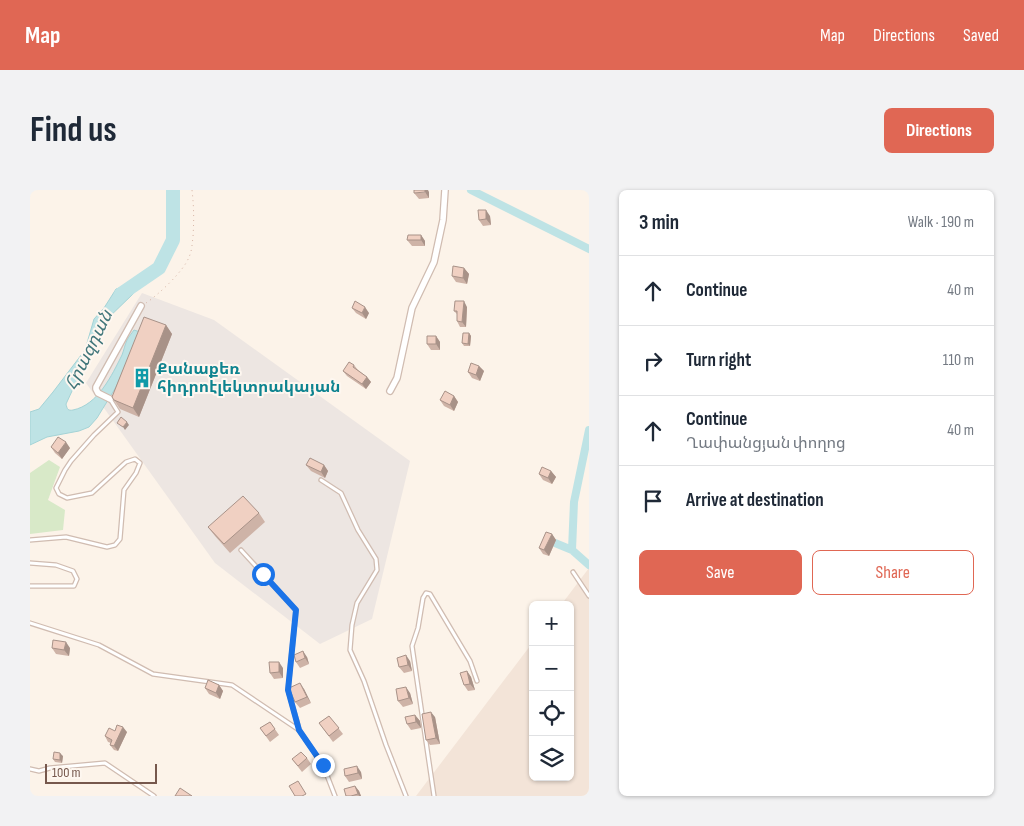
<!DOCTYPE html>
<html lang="en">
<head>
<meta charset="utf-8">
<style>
  :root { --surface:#fff; --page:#f2f2f3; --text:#1f2937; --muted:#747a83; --line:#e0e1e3; --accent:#e06754 }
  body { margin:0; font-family:"Sofia Sans Condensed","Noto Sans Armenian",sans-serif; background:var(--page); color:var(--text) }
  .controls { position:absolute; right:15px; bottom:15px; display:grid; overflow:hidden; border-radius:8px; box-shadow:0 1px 4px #0004 }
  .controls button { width:45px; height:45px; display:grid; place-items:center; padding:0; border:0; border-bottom:1px solid var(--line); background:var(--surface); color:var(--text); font:25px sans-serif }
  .scale { position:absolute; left:15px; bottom:12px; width:112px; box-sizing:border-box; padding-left:5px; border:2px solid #76584d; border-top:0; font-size:14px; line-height:18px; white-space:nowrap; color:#76584d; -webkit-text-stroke:4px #fef7f0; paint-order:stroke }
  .stop { position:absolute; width:15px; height:15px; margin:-11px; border:4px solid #1a73e8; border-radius:50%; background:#fff }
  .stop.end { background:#1a73e8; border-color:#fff; box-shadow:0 1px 5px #0008 }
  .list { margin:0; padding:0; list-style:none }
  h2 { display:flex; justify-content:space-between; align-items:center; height:65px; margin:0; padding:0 20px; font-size:21px }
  h2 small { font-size:16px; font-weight:400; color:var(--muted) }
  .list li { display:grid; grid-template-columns:32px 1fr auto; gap:15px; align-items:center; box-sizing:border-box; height:70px; padding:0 20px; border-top:1px solid var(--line) }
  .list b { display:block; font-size:19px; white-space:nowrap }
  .list p { margin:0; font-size:16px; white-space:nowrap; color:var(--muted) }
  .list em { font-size:16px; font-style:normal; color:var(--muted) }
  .actions { display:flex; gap:10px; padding:15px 20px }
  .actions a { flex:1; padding:11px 0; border:1px solid var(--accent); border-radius:8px; text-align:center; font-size:18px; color:var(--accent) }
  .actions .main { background:var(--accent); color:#fff }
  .icon { flex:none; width:28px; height:28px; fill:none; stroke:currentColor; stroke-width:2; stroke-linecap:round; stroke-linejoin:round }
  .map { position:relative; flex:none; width:559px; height:606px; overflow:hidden; border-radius:8px }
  header { display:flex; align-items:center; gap:30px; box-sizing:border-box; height:70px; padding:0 25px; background:var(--accent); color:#fff }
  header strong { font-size:24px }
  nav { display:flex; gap:28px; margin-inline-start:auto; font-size:18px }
  .intro { display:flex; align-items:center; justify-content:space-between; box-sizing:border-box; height:120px; padding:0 30px }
  h1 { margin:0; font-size:35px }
  .button { padding:12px 22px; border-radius:8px; background:var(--accent); color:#fff; font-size:18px; font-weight:700 }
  main { display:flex; gap:30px; padding:0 30px }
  aside { flex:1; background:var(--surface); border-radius:8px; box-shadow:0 1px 4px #0004 }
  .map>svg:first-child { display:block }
</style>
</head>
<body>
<header>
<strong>Map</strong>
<nav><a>Map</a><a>Directions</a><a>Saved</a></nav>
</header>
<div class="intro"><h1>Find us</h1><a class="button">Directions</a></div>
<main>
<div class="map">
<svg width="559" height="606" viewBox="0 0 559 606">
  <rect width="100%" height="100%" fill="#fcf3e9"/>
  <!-- residential -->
  <path fill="#f3e4d8" d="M559 378V606H386L503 452V587H540V415H531Z"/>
  <!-- industrial -->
  <path fill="#ede6e2" d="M112 103 184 130 380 271 342 429 290 454 185 373 56 193Z"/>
  <!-- green -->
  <path fill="#d8e9c8" d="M19 270 30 277 18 310 35 320 33 340 0 344V283Z"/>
  <!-- water -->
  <path fill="#bee3e5" stroke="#a4d3d6" d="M107 93 103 104 74 132 36 214C37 219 38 221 43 220 68 215 82 185 92 165 94 160 95 154 97 150 99 146 102 143 104 140L110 142 86 197 67 228 59 237 49 241 17 247 0 255V222L9 219 23 202 55 160 64 129 74 118 86 99Z"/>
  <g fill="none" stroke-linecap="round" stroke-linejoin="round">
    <!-- canal -->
    <path stroke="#bee3e5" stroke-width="8" d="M441 0 559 59
      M525 353 542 360 559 375
      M542 360 544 312 559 240"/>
    <!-- river -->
    <path stroke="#bee3e5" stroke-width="14" d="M91 104 129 78 143 50V0"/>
    <defs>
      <path id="lane" d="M291 290 311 303 328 340 346 369 347 380 327 413 322 435 320 460 334 491 356 555 376 606
        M0 350 36 347 77 357 85 355 90 349 94 300 106 283 110 273 105 269 96 272 62 303 37 308 29 304 26 298 35 280 41 271 64 245 88 222 80 209
        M211 360 266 420 258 500 269 539
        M0 373 26 375 43 381 47 389 44 396H0
        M543 382 559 406
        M0 433 69 455 123 484 202 495 269 540 293 575 305 606
        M0 579 9 581 20 578 75 573 124 606
        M404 606 382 456 388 438 393 408 396 403 400 404 440 471 447 491"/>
      <path id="street" d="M360 201 367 188 382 118 404 72 413 30 415 0
        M80 209 68 203 66 199V197L111 116"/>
    </defs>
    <!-- lane casing -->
    <use href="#lane" stroke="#d0bcb1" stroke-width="5.5"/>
    <!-- street casing -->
    <use href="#street" stroke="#d0bcb1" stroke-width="8"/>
    <!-- path -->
    <path stroke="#d6b3a4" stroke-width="1" stroke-dasharray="1 4" stroke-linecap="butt" d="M116 113C128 105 154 81 159 67 162 61 162 54 163 47 164 30 164 18 162 0"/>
    <!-- lane -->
    <use href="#lane" stroke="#fff" stroke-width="3"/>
    <!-- street -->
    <use href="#street" stroke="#fff" stroke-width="5.5"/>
  </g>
  <!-- wall -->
  <path fill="#ceb3a7" d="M399 2V8L389 9 384 3Z
    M460 26 461 35 453 36 449 30Z
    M391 45 395 51V56H382L377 50Z
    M434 78 439 84 437 94 426 92 422 86Z
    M437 117 436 137H430L427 131V124L424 121Z
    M322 118 339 123 336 129 326 123Z
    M136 135 142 144 109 227 90 219 82 207Z
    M439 143 441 146 440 156H434L432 153Z
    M406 146 410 152V160H401L397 154Z
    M324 175 328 180 337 187 341 192 336 199 317 186 313 181Z
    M449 176 454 181 450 191 442 188 438 182Z
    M424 206 428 212 424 221 414 216 410 210Z
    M21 257 40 258 32 269 25 263Z
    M276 275H294L298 281 295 288 281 281Z
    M521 281 526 287 522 294 513 290 509 284Z
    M229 323 235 332 200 363 185 346 178 337Z
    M522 344 526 350 519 366 513 364 509 358Z
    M22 458H40L39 466 26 464Z
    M277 467 279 474 270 478 266 472Z
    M380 471 382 481 374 483 369 477Z
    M253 478V488L244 489 240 483Z
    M437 481 441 487 445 500 438 501 434 495Z
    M189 495 193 501 190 509 179 504 175 498Z
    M274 499 281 513 270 518 265 512Z
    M380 503 383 514 373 517 368 511Z
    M385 525 390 531 391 538 381 540 377 534Z
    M299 526 313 544 303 552 289 533Z
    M405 527 410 554 400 555 396 550Z
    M240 532 249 545 240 552 230 538Z
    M85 541 97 542 88 561 84 560 80 555 81 553 78 552 75 546Z
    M33 566 32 573 25 572 23 569Z
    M277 568 281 574 272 582 262 569Z
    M331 582 332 589 319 592 315 586Z
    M325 596 329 601 331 606H316Z"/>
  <!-- shaded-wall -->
  <path fill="#a89288" d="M395 0H398L399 2V8L395 2Z
    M456 20 460 26 461 35 456 29Z
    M391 45 395 51V56L391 50Z
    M434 78 439 84 437 94 433 88Z
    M434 111 437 117 436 137 432 132Z
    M335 117 339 123 336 129 332 123Z
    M136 135 142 144 109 227 103 218Z
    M439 143 441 146 440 156 438 154Z
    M406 146 410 152V160L406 154Z
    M449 176 454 181 450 191 446 185Z
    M337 187 341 192 336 199 332 194Z
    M424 206 428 212 424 221 420 215Z
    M97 232 99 235 95 240 93 237Z
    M36 252 40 258 32 269 28 263Z
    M294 275 298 281 295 288 291 282Z
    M521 281 526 287 522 294 518 288Z
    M522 344 526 350 519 366 514 360Z
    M36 452 40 458 39 466 34 460Z
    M273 461 277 467 279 474 275 468Z
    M376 465 380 471 382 481 378 475Z
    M249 472 253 478V488L249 482Z
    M437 481 441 487 445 500 440 494Z
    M270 493 274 499 281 513 277 507Z
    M189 495 193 501 190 509 186 503Z
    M376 497 380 503 383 514 379 508Z
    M401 522 405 527 410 554 406 548Z
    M385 525 390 531 391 538 386 532Z
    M93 537 97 542 88 561 84 556Z
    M30 563 33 566 32 573 30 570Z
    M327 576 331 582 332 589 328 583Z
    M325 596 329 601 331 606H329L328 604Z"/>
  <!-- building -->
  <path fill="#f0d0c2" stroke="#a89288" d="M384 0H395V2L384 3Z
    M448 20H456V29L449 30Z
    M378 45H391V50H377Z
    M423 76 434 78 433 88 422 86Z
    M325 111 335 117 332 123 322 118Z
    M425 111H434L432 132 427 131V121H424Z
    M114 127 136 135 103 218 84 210 82 207Z
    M433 143H439L438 154 432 153Z
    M397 146H406V154H397Z
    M319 172 324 175 323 177 337 187 332 194 313 181Z
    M441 173 449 176 446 185 438 182Z
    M415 201 424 206 420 215 410 210Z
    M91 227 97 232 93 237 87 233Z
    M28 247 36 252 28 263 21 257Z
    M280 268 294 275 291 282 276 275Z
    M512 277 521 281 518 288 509 284Z
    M213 306 229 323 194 354 178 337Z
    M516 342 522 344 514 360 509 358Z
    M23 450 36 452 34 460 22 458Z
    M273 461 275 468 266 472 264 465Z
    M376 465 378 475 369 477 367 468Z
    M239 472H249V482L240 483Z
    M437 481 440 494 434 495 430 483Z
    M178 490 189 495 186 503 175 498Z
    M270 493 277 507 265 512 259 498Z
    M376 497 379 508 368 511 366 499Z
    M401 522 406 548 396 550 392 524Z
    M385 525 386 532 377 534 375 527Z
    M299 526 309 538 299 546 289 533Z
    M240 532 245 539 236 546 230 538Z
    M87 535 93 537 84 556 80 555 82 550 75 546 79 538 85 541Z
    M24 562 30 563V570L23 569Z
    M271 562 277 568 268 576 262 569Z
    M327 576 328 583 315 586 314 579Z
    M268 591 276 604 272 606H265L259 596Z
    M325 596 328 604 321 606H316L314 599Z
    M150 598 162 606H145Z"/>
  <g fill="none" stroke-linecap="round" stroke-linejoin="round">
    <!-- route -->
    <path stroke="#1a73e8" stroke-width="6" d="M233 384 266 420 258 500 269 540 293 575"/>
  </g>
  <!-- icons -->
  <defs>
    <symbol id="building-bare" viewBox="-9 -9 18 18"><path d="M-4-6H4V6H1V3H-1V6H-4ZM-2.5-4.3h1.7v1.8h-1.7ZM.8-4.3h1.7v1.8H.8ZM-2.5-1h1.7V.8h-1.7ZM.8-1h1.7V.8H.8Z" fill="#0f9aa8" stroke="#fef7f0" stroke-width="2.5" paint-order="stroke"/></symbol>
  </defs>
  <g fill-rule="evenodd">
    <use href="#building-bare" x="98" y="174" width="28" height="28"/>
  </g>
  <g text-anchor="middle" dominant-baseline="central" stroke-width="4" stroke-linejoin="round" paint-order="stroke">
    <!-- culture labels -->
    <g font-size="16" font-weight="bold" fill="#0d838f" stroke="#fef7f0" text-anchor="start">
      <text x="127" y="179">Քանաքեռ<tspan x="127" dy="18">հիդրոէլեկտրակայան</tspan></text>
    </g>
    <!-- water labels -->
    <g font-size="18" font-style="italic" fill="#41767a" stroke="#fef7f0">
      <text transform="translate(59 160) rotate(-64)">Հրազդան</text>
    </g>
  </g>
</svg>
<div class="controls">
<button>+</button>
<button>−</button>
<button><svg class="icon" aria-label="locate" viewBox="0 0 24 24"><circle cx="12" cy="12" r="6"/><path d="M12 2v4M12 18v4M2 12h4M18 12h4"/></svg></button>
<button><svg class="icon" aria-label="layers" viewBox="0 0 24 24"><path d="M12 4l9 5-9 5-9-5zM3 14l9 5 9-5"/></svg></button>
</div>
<div class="scale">100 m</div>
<div class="stop" style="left:233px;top:384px"></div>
<div class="stop end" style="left:293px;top:575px"></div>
</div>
<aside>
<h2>3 min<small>Walk · 190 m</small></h2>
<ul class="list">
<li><svg class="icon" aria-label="ahead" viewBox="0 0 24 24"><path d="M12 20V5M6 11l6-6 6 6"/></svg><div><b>Continue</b></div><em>40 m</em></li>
<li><svg class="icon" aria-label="right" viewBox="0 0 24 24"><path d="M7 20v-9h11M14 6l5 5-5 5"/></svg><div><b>Turn right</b></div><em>110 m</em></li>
<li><svg class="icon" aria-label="ahead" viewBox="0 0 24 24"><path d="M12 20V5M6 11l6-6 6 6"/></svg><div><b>Continue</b><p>Ղափանցյան փողոց</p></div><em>40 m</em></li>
<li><svg class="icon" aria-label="arrive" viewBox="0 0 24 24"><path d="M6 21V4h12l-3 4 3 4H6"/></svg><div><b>Arrive at destination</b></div></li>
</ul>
<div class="actions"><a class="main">Save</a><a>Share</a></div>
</aside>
</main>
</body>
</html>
